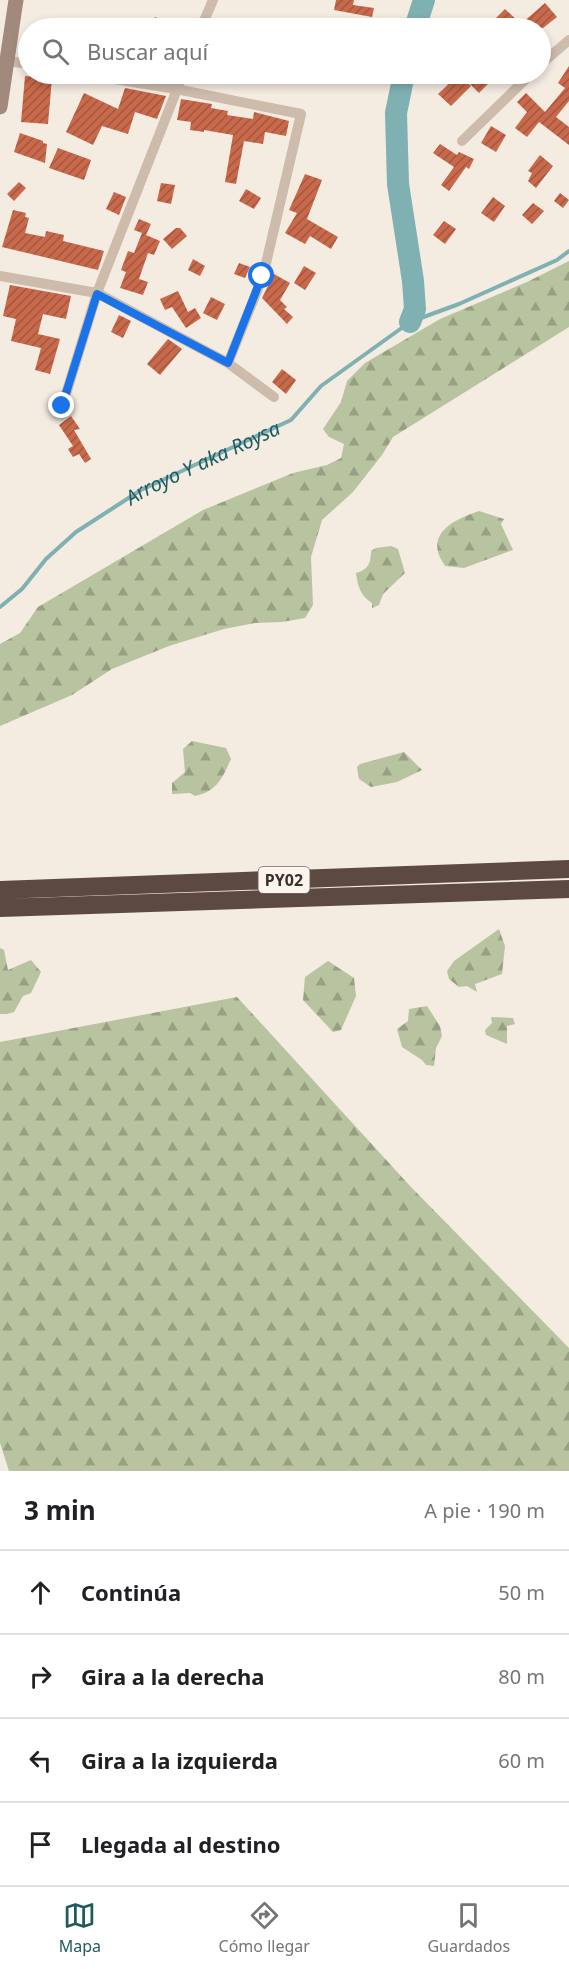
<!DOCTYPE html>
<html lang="es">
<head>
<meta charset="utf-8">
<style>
  :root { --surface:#fff; --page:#f6f6f6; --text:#202124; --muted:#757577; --line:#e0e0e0; --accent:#1f5a5e }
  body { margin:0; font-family:"Noto Sans",sans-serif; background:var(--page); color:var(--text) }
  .stop { position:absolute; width:18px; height:18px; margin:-14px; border:4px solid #1a73e8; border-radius:50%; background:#fff }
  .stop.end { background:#1a73e8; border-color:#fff; box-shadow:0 2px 6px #0008 }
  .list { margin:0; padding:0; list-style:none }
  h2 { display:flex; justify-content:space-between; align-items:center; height:78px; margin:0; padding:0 24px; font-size:26px }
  h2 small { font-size:20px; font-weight:400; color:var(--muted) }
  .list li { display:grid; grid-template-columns:39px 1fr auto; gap:18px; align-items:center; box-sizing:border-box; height:84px; padding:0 24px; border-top:2px solid var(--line) }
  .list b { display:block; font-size:22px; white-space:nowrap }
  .list em { font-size:20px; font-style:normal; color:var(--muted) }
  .icon { flex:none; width:33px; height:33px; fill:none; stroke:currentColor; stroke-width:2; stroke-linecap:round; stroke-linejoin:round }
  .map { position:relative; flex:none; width:569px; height:1471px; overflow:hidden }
  .search { position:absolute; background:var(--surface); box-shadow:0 3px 9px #0003; left:18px; right:18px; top:18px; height:66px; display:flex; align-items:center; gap:15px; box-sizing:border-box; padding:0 21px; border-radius:33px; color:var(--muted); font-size:22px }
  .sheet { height:414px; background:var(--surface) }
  nav { display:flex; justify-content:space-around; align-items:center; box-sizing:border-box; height:84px; border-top:2px solid var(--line); background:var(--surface); font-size:16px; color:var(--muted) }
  nav a { display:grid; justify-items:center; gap:3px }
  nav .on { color:var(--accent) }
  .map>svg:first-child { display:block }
</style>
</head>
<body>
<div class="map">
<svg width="569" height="1471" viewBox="0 0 569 1471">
  <defs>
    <pattern id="forest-firs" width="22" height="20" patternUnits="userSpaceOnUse" patternTransform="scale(1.5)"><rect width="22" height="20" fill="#b8c4a0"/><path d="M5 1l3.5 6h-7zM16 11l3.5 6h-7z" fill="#97a083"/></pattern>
    <pattern id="building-hatch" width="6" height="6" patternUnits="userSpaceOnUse" patternTransform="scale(1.5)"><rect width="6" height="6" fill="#c8694b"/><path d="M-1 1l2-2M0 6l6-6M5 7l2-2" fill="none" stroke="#a4573f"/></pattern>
  </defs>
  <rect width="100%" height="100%" fill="#f4ebe1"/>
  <!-- forest -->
  <path fill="url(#forest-firs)" d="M569 261V327L393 437 382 455 353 492 322 520 311 557 313 605 305 618 282 622 255 623 224 629 169 646 112 669 72 695 0 726V644L20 633 38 607 203 510 293 473 327 465 341 458 344 444 329 437 323 429 341 402 347 381 365 363 440 319 527 282Z
    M479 511 504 519 501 524 513 550 464 568 445 566C443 562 439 557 438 552 432 528 462 517 479 511Z
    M391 546 398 549 405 573 383 594 379 605 372 608V603C360 595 358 587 356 573 368 570 371 563 371 551L376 548Z
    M192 741 226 748 231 759C222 779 217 791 195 796L190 793 172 794V783L185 772 183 749Z
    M404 752 422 770 397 782 371 787 359 779 357 767 360 764Z
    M499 929 505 946 502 974 475 984 477 992 467 986 459 987 449 979 447 971 454 961Z
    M0 948 4 950 8 970 31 960 41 972 31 993 23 996 14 1012 7 1014H0Z
    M328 961 354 978 356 996 341 1030 333 1032 303 1000 305 977Z
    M237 997 411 1187 569 1348V1471H9L0 1443V1042Z
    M427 1006 440 1026 442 1036 436 1048 434 1066 426 1065 422 1060 402 1047 397 1029 408 1021 409 1009Z
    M491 1017 513 1018 515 1024 507 1026V1044L486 1035 485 1030 492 1023Z"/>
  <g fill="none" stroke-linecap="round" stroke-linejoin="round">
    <!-- stream -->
    <path stroke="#7fb0b2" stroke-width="4" id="s1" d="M0 607 22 589 46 559 76 532 141 490 291 420 321 386 410 322 459 304 557 260 569 251"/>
    <!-- river -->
    <path stroke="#7fb0b2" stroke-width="22" d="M415 28 424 0
      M404 74 396 113 398 184 413 281 415 309 410 322"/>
  </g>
  <!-- building -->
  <path fill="url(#building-hatch)" d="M336 0H354L353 5 374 8 372 17 334 10Z
    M545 3 557 17 543 28H486L505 9 521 24Z
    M155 17 174 28H148Z
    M569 66V101L556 117 569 127V145L539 122 527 137 515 128 527 112 517 102 526 93 545 112 565 88 558 83Z
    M459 74 471 86 451 106 438 94Z
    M471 74H498L479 93 465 79Z
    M25 76 52 78 48 124 21 122Z
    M125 88 166 96 157 119 135 112 128 134 102 126 93 145 66 132 84 93 118 109Z
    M181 99 212 104 211 108 228 111 227 115 253 119 254 112 289 121 286 136 265 132 263 144 244 141 236 184 225 182 233 135 204 130V132L190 130 191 122 177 120Z
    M491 126 506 135 496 152 481 143Z
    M20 133 43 141V143L47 144 45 163 14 152Z
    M440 144 457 155 459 152 474 159 469 169 466 167 449 191 441 185 454 167 433 153Z
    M58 148 91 160 84 180 49 168Z
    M540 155 553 166 536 188 528 181 532 173 528 171Z
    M305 174 322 180 307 219 338 237 331 249 310 236 305 244 285 233 297 213 289 210Z
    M19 182 26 188 14 201 7 194Z
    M161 183 175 185 171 204 157 201Z
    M246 189 261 198 254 209 239 201Z
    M114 192 126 197 119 215 106 209Z
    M560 193 569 200 563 208 554 201Z
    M493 197 505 206 494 222 481 213Z
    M533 203 544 211 532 224 522 215Z
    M13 210 26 213 25 217 29 218 25 233 45 237 46 231 64 235 63 241 104 251 98 270 2 247Z
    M139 219 151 224 146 235 160 241 154 255 148 253 139 279 148 282 143 295 120 288 126 272 121 270 128 251 134 253 142 233 134 230Z
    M444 221 456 229 445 244 433 235Z
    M176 228H180L187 236 172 249 163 239Z
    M193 259 205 266 200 276 188 270Z
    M239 263 250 267 245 278 234 274Z
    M304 266 316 273 305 290 294 283Z
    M274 274 290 283 280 300 287 307 284 309 293 317 287 324 262 298Z
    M10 285 71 296 66 319 43 314 38 334 60 339 50 374 35 370 41 348 11 341 16 319 3 316Z
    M178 291 188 312 195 308 201 318 186 328 172 307 165 310 160 299Z
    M211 297 225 304 217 320 203 313Z
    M119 315 131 321 123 338 111 332Z
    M168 339 182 349 160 375 147 364Z
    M282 369 296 380 286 394 272 382Z
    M71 416 80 429 74 430 91 459 85 463 79 454 73 457 68 449 73 446 59 425Z"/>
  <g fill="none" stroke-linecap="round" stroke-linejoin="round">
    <!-- street -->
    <path stroke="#cdbbac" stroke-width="10" d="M201 28 213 0
      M2 60 28 64
      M540 65 569 40
      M83 74 176 89 301 114 263 276 228 363
      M462 141 531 74
      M0 276 97 293 228 363 274 397
      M62 407 97 293 183 74"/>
    <!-- secondary -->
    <path stroke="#a18a7d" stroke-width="15" d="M0 107 16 0"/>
    <!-- highway -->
    <path stroke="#5c4a42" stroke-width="18" d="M0 890 569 869
      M0 908 569 889"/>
  </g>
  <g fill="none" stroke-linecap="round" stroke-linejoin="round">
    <!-- route -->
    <path stroke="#1a73e8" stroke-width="8" d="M62 406 97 294 228 363 262 276"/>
  </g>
  <g text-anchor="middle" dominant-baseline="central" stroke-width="6" stroke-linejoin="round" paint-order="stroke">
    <!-- shield labels -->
    <rect fill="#fbf5ee" stroke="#756b66" stroke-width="1.5" x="258.5" y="867" width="51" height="26" rx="4.5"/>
    <g font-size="16" font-weight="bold" fill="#3b302b">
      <text x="284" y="880">PY02</text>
    </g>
    <!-- water labels -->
    <g font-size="20" font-style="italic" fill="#1f5a5e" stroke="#fbf5ee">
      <text stroke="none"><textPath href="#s1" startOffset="252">Arroyo Y aka Roysa</textPath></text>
    </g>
  </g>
</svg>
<div class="stop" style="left:262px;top:276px"></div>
<div class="stop end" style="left:62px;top:406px"></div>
<div class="search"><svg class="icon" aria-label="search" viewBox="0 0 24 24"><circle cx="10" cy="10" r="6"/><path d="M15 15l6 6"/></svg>Buscar aquí</div>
</div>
<section class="sheet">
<h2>3 min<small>A pie · 190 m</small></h2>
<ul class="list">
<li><svg class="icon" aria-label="ahead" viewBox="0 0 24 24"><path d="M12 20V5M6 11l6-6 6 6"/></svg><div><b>Continúa</b></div><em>50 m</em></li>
<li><svg class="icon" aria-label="right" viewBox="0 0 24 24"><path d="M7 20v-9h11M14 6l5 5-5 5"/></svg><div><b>Gira a la derecha</b></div><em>80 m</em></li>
<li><svg class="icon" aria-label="left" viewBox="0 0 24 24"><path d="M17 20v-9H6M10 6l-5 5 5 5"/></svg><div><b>Gira a la izquierda</b></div><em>60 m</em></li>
<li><svg class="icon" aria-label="arrive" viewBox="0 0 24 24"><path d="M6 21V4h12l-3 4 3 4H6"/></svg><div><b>Llegada al destino</b></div></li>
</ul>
</section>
<nav>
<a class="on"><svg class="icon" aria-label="map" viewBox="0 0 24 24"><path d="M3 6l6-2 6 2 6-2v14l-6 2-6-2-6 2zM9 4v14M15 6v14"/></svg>Mapa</a>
<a><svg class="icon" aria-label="directions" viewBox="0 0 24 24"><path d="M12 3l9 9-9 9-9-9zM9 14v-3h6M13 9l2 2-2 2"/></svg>Cómo llegar</a>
<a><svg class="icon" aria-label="saved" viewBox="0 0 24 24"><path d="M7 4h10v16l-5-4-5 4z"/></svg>Guardados</a>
</nav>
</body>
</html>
